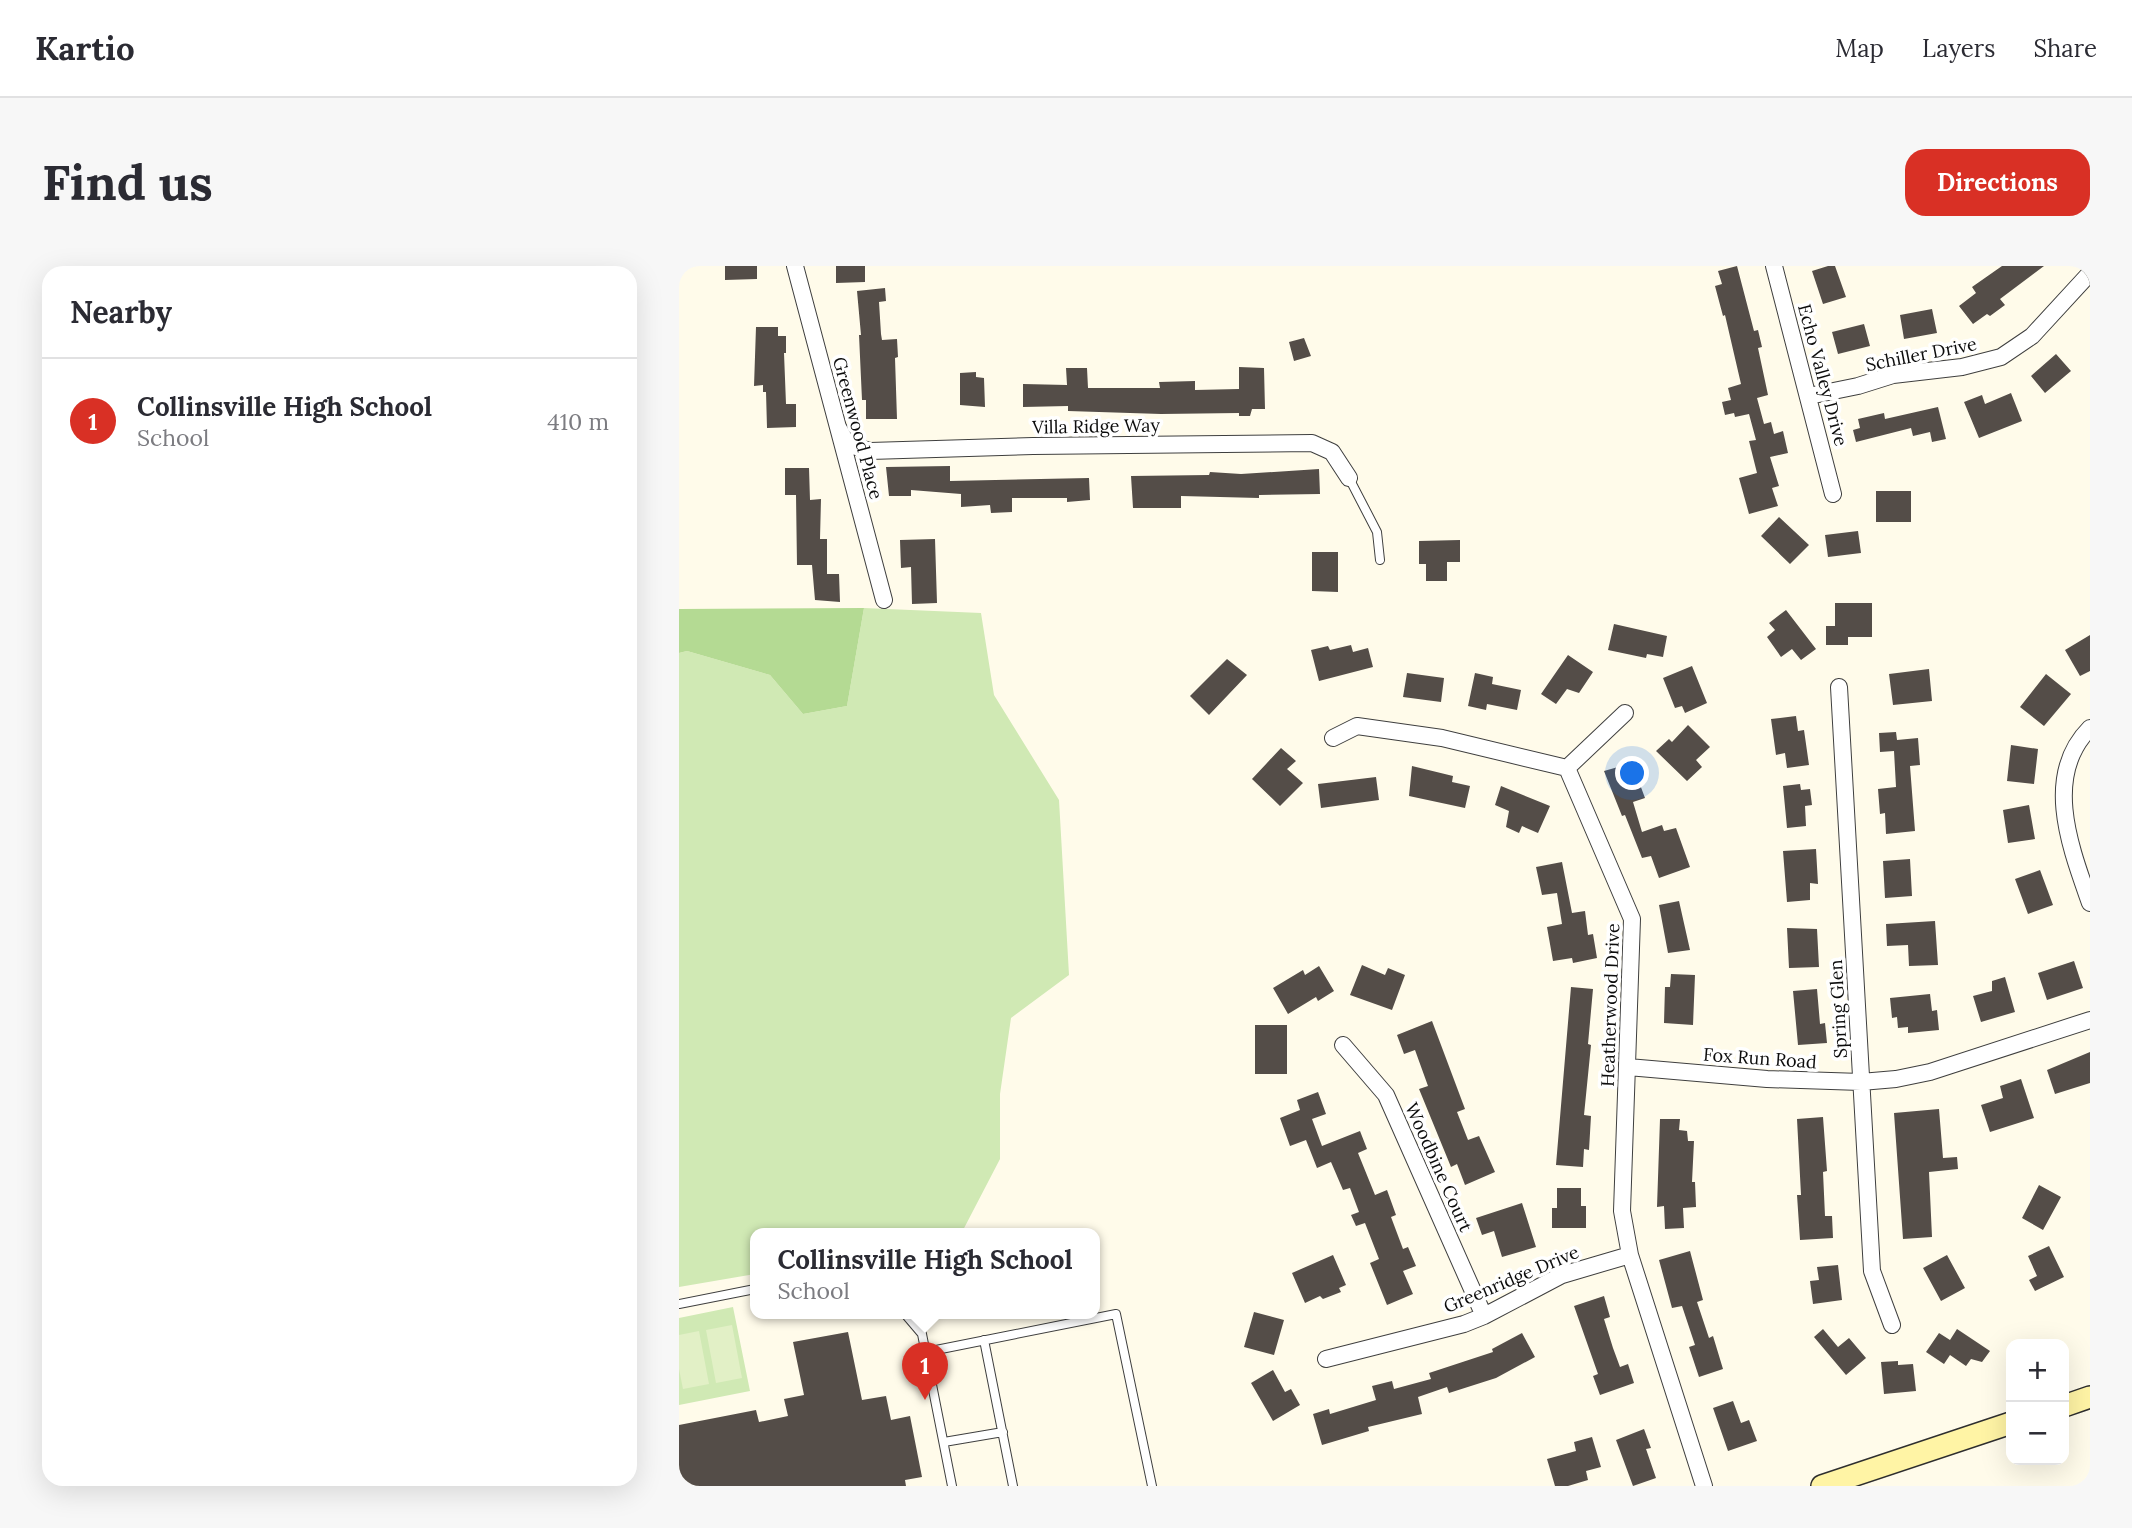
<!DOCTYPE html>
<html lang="en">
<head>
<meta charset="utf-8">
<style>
  :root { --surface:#fff; --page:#f7f7f7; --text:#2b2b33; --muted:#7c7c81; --line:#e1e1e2; --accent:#d93025 }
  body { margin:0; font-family:Lora,serif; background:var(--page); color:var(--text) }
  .controls { position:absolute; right:21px; bottom:21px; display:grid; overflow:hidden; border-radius:14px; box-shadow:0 7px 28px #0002 }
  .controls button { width:63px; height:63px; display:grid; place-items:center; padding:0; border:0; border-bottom:2px solid var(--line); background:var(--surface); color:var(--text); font:35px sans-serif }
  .you { position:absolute; left:954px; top:508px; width:24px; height:24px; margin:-18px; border:5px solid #fff; border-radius:50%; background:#1a73e8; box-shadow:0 0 0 10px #1a73e833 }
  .badge { display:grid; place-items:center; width:46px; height:46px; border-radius:50%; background:var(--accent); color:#fff; font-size:23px; font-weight:700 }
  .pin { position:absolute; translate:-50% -58px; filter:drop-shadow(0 2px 4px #0008) }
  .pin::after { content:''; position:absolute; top:37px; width:24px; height:21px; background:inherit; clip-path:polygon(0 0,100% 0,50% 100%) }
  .popup { position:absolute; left:71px; top:962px; width:350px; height:91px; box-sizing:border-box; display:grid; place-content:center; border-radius:14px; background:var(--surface); filter:drop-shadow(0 2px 5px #0005); font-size:23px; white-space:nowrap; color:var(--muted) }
  .popup b { font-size:26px; color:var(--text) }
  .popup::after { content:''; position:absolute; left:50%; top:100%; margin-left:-14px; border:14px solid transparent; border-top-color:var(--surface) }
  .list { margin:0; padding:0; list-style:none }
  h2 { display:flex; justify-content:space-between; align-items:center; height:91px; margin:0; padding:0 28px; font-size:30px }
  h2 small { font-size:23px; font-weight:400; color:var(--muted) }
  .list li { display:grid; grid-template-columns:46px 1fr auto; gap:21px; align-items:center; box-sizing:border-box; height:126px; padding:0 28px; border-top:2px solid var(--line) }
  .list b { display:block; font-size:26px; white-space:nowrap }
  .list p { margin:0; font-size:23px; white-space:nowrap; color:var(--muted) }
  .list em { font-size:23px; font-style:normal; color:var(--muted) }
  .map { position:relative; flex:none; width:1411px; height:1220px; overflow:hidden; border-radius:21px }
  header { display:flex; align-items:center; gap:42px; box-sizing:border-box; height:98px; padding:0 35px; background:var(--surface); border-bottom:2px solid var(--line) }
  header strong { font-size:33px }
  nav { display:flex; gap:38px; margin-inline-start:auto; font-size:24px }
  .intro { display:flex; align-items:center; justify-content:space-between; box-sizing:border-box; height:168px; padding:0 42px }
  h1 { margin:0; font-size:49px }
  .button { padding:18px 32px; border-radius:21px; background:var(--accent); color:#fff; font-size:24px; font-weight:700 }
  main { display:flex; gap:42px; padding:0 42px }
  aside { flex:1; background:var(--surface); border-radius:21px; box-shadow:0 7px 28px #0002 }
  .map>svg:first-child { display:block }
</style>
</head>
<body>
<header>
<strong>Kartio</strong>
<nav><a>Map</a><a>Layers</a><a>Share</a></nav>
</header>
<div class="intro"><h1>Find us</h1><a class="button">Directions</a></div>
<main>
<aside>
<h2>Nearby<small></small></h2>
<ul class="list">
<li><span class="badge">1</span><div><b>Collinsville High School</b><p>School</p></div><em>410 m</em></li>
</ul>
</aside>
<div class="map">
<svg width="1411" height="1220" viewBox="0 0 1411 1220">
  <rect width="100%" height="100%" fill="#fffbea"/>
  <!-- green -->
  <path fill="#d0e9b4" d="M185 342 302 347 315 429 380 534 390 709 332 752 321 828V893L282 968H76V1008L0 1021V387L8 385 91 409 124 448 168 440Z
    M54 1041 71 1125 0 1139V1052Z"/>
  <!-- forest -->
  <path fill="#b4da93" d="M185 342 168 440 124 448 91 409 8 385 0 387V343Z"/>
  <!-- pitch -->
  <path fill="#e2f0c6" d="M53 1059 63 1112 37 1117 27 1064Z
    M20 1065 30 1118 4 1123 0 1103V1069Z"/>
  <!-- building -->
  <path fill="#544d48" d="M46 0H78V13L46 14Z
    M157 0H186V16L157 17Z
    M1058 0 1075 65 1079 64 1083 81 1079 82 1089 129 1078 132 1085 158 1092 156 1095 168 1104 165 1109 187 1091 191 1100 220 1093 222 1099 240 1070 248 1060 212 1078 207 1070 175 1077 174 1070 148 1056 151 1055 147 1046 149 1043 136 1052 134 1049 122 1062 118 1046 49 1044 50 1036 20 1043 18 1039 5Z
    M1149 0H1156L1167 31 1144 38 1133 5Z
    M1323 0H1365L1321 33 1326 39 1311 50 1308 48 1294 58 1280 40 1297 27 1293 21Z
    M206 22 207 35 200 36 202 68 203 74 218 73 219 91 216 92 218 153H187V134H183L180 69H182L178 25Z
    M1253 43 1258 67 1225 73 1221 49Z
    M1185 58 1191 80 1159 88 1153 66Z
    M77 61H99V70H107V87H105L107 138H117V161L88 162 87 126H84V119L75 120Z
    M625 72 632 90 615 95 610 76Z
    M1377 88 1392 105 1366 127 1352 110Z
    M560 101 585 102 586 143H573L571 150H560V147L482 148 389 145V140L344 141V118L388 119 387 102H408L409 122H481L480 116 516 115V124L560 123Z
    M297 106V111L305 112 306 141 281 139V107Z
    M1332 127 1343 155 1300 172 1285 136 1303 129 1306 138Z
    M1259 141 1267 173 1253 176 1251 166 1234 170 1232 162 1177 176 1174 164 1181 162 1179 153 1205 147 1206 153Z
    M271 200V215L410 212 411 234 388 236V232H333V246L312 247 311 239 282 241V228L232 224V230H210L207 201Z
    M106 202H130L131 234 142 233 141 273H148V308H160L161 336 136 334 133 299H118L117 229H106Z
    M640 203 641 228 580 229V232L502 230V242H454L452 210 530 209 531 206 562 208Z
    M1197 225H1232V256H1197Z
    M1100 251 1130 279 1111 298 1082 270Z
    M1179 265 1182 287 1149 291 1146 269Z
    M256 273 258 337 233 338 232 301 222 302 221 274Z
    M781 274V296H768V315H747V298H740V275Z
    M633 286H659V326L633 325Z
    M1156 337H1193V371H1169V379H1147V360H1156Z
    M1107 344 1137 383 1122 394 1113 383 1102 391 1088 371 1096 364 1090 357Z
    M935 358 988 370 984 391 968 388 967 392 929 384Z
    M1411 369V405L1401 410 1386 384Z
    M672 379 674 386 689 382 694 401 640 415 632 384 649 380 651 384Z
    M889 389 914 406 900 427 888 423 877 438 862 428Z
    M548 393 568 409 530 449 511 430Z
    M1013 400 1028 437 1006 447 1003 440 996 442 984 412Z
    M1250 403 1253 435 1214 439 1210 408Z
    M728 407 765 412 762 436 724 431Z
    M796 407 814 411 813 418 842 424 838 444 808 438 807 444 789 440Z
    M1367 408 1392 428 1365 460 1341 441Z
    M1117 450 1119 465 1125 464 1130 499 1108 502 1106 487 1097 489 1092 453Z
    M1009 459 1031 481 1017 494 1023 501 1008 515 977 485 990 473 993 476Z
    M1217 466 1218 474 1239 472 1241 499 1231 500 1236 565 1207 568 1206 547 1201 548 1199 523 1217 521 1215 485 1201 486 1200 467Z
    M1332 479 1359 483 1355 518 1328 515Z
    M602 482 617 495 608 503 624 517 601 540 573 513Z
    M953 497 966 532 954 536 963 566 983 559 985 565 997 562 1011 601 980 612 972 590 963 592 946 549 943 550 925 505Z
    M733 500 774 510 773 516 791 520 786 542 730 530Z
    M697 511 700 534 642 542 639 518Z
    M1121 518 1122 524 1131 523 1133 539 1126 540 1127 560 1108 562 1104 520Z
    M822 520 871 540 859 567 843 560 840 567 827 561 830 545 816 539Z
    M1350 539 1356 573 1329 577 1324 544Z
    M1137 583 1139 618 1131 617V634L1108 636 1104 585Z
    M1231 593 1233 630 1206 632 1204 595Z
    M883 596 893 647 906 645 909 669 914 668 918 692 894 697 893 692 874 695 868 661 883 658 878 627 863 629 857 601Z
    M1361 604 1374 639 1349 648 1336 613Z
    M1000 635 1011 684 989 687 980 639Z
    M1256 655 1259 699 1230 700 1229 679 1208 680 1207 658Z
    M1108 662 1138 663 1140 701 1110 702Z
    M1395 695 1404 722 1368 734 1359 707Z
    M683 699 706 709 709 702 726 709 713 744 671 729Z
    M640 700 655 725 639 735 637 731 609 748 594 722 624 704 626 709Z
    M992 708 1016 709 1014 759 985 757 986 721H991Z
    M1326 711 1336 746 1302 756 1294 730 1313 725V715Z
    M892 721 914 723 909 778 912 779 905 849 912 850 910 884 905 883 904 901 877 899Z
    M1138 723 1141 758 1146 757 1148 777 1119 779 1114 725Z
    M1251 728 1253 745 1258 744 1260 764 1229 767V761L1219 762 1218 751 1213 752 1211 732Z
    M753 755 786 843 778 846 789 874 800 870 816 906 786 919 778 898 772 901 740 823 749 820 736 784 725 788 718 769Z
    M576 759H608V808H576Z
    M1411 786V817L1376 828 1368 804Z
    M1342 813 1355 852 1311 866 1302 839 1324 832 1321 820Z
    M639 826 647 848 633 853 643 880 681 865 688 883 679 887 696 929 708 924 717 949 712 951 724 983 729 981 737 1000 724 1005 734 1028 708 1039 691 997 700 993 686 957 677 960 672 949 680 946 671 922 664 924 652 896 638 902 627 874 611 880 601 852 621 844 618 834Z
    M1260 843 1264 892 1278 891 1279 903 1250 906 1253 971 1224 973 1215 847Z
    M1144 851 1148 905 1144 906 1146 950H1153L1154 972 1121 974 1118 929H1122L1118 853Z
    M981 853H1001L1000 864 1008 865 1009 875H1015L1013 916H1016L1017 941 1004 942 1005 962 986 963 985 940 978 941Z
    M1360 919 1382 931 1364 964 1343 952Z
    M878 922H902V940H907V962H873V942H878Z
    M843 937 857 981 823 991 815 965 803 969 797 952Z
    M1370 980 1385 1011 1356 1025 1350 1014 1358 1010 1349 990Z
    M1011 985 1024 1034 1018 1036 1030 1072 1034 1070 1044 1103 1020 1111 1010 1081 1016 1079 1003 1040 993 1042 980 994Z
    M654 989 667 1019 660 1022 662 1026 644 1033 641 1030 626 1037 613 1007Z
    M1268 989 1286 1022 1262 1035 1244 1002Z
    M1159 999 1163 1034 1134 1038 1131 1015 1140 1014 1138 1001Z
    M925 1030 931 1051 925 1053 934 1082 941 1101 949 1098 955 1117 921 1129 914 1110 919 1108 895 1040Z
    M575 1046 605 1054 595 1089 565 1081Z
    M1144 1063 1159 1081 1170 1072 1187 1092 1167 1109 1135 1071Z
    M1278 1063 1311 1085 1303 1096 1292 1093 1287 1100 1271 1089 1265 1098 1247 1086 1260 1067 1271 1074Z
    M169 1066 183 1134 207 1130 212 1154 231 1150 243 1211 226 1214 227 1220H0V1159L77 1144 80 1156 109 1150 105 1133 125 1129 114 1076Z
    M843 1067 856 1091 817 1112 770 1127 768 1121 739 1131 743 1148 689 1161 690 1165 643 1179 634 1148 650 1143 651 1148 697 1134 693 1120 713 1115 715 1123 752 1113 750 1107 814 1086 813 1083Z
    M1219 1095V1099L1234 1098 1237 1125 1205 1128 1202 1096Z
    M594 1104 606 1126 612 1123 621 1139 594 1155 572 1117Z
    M1054 1135 1062 1157 1070 1154 1078 1175 1049 1185 1034 1142Z
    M965 1163 972 1182 967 1183 977 1212 954 1220 937 1174Z
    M913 1171 922 1201 907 1205 909 1214 889 1220H876L868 1193 897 1185 895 1176Z"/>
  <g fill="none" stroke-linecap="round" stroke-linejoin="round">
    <defs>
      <path id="lane" d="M670 212 698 266 701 294
        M0 1038 76 1023
        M226 1048 243 1068 273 1220
        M305 1074 334 1220
        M247 1086 437 1048 473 1220
        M265 1176 324 1166"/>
      <path id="street" d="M116 0 205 334
        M1095 0 1154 228
        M1130 130 1179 120 1214 109 1283 101 1322 91 1353 70 1411 7
        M159 161 168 178 191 185 354 180 633 177 653 186 670 212
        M1160 421 1193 1005 1213 1059
        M1411 462C1363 510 1392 583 1411 637
        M654 472 678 460 763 472 888 502 953 653 943 945 951 989 1025 1220
        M888 502 946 447
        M664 779 707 829 805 1050
        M949 801 1088 813 1182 816 1217 813 1251 806 1411 754
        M647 1093 785 1058 805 1050 883 1009 951 989"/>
      <path id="secondary" d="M1385 1140 1411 1131
        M1143 1220 1332 1157"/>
    </defs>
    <!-- lane casing -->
    <use href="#lane" stroke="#3f3f3f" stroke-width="10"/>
    <!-- street casing -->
    <use href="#street" stroke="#3f3f3f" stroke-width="18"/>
    <!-- secondary casing -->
    <use href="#secondary" stroke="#2e2e2e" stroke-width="24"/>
    <!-- lane -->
    <use href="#lane" stroke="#fff" stroke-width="8"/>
    <!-- street -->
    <use href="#street" stroke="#fff" stroke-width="16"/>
    <!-- secondary -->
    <use href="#secondary" stroke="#fff4a5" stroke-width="21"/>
  </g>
  <g text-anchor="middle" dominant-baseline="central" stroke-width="7" stroke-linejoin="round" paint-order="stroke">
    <!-- street labels -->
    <g font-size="18" fill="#0c0c0c" stroke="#fff">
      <text transform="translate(1242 88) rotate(-11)">Schiller Drive</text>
      <text transform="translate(1144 109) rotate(75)">Echo Valley Drive</text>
      <text transform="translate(417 160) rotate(-1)">Villa Ridge Way</text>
      <text transform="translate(179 162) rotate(75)">Greenwood Place</text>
      <text transform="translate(931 739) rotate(-88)">Heatherwood Drive</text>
      <text transform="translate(1159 743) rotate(-93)">Spring Glen</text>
      <text transform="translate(1081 792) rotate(4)">Fox Run Road</text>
      <text transform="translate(760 901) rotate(66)">Woodbine Court</text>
      <text transform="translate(832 1013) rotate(-23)">Greenridge Drive</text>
    </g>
  </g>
</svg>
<div class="controls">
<button>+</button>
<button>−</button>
</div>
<div class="you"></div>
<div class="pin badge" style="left:246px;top:1134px">1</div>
<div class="popup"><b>Collinsville High School</b>School</div>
</div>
</main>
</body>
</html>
